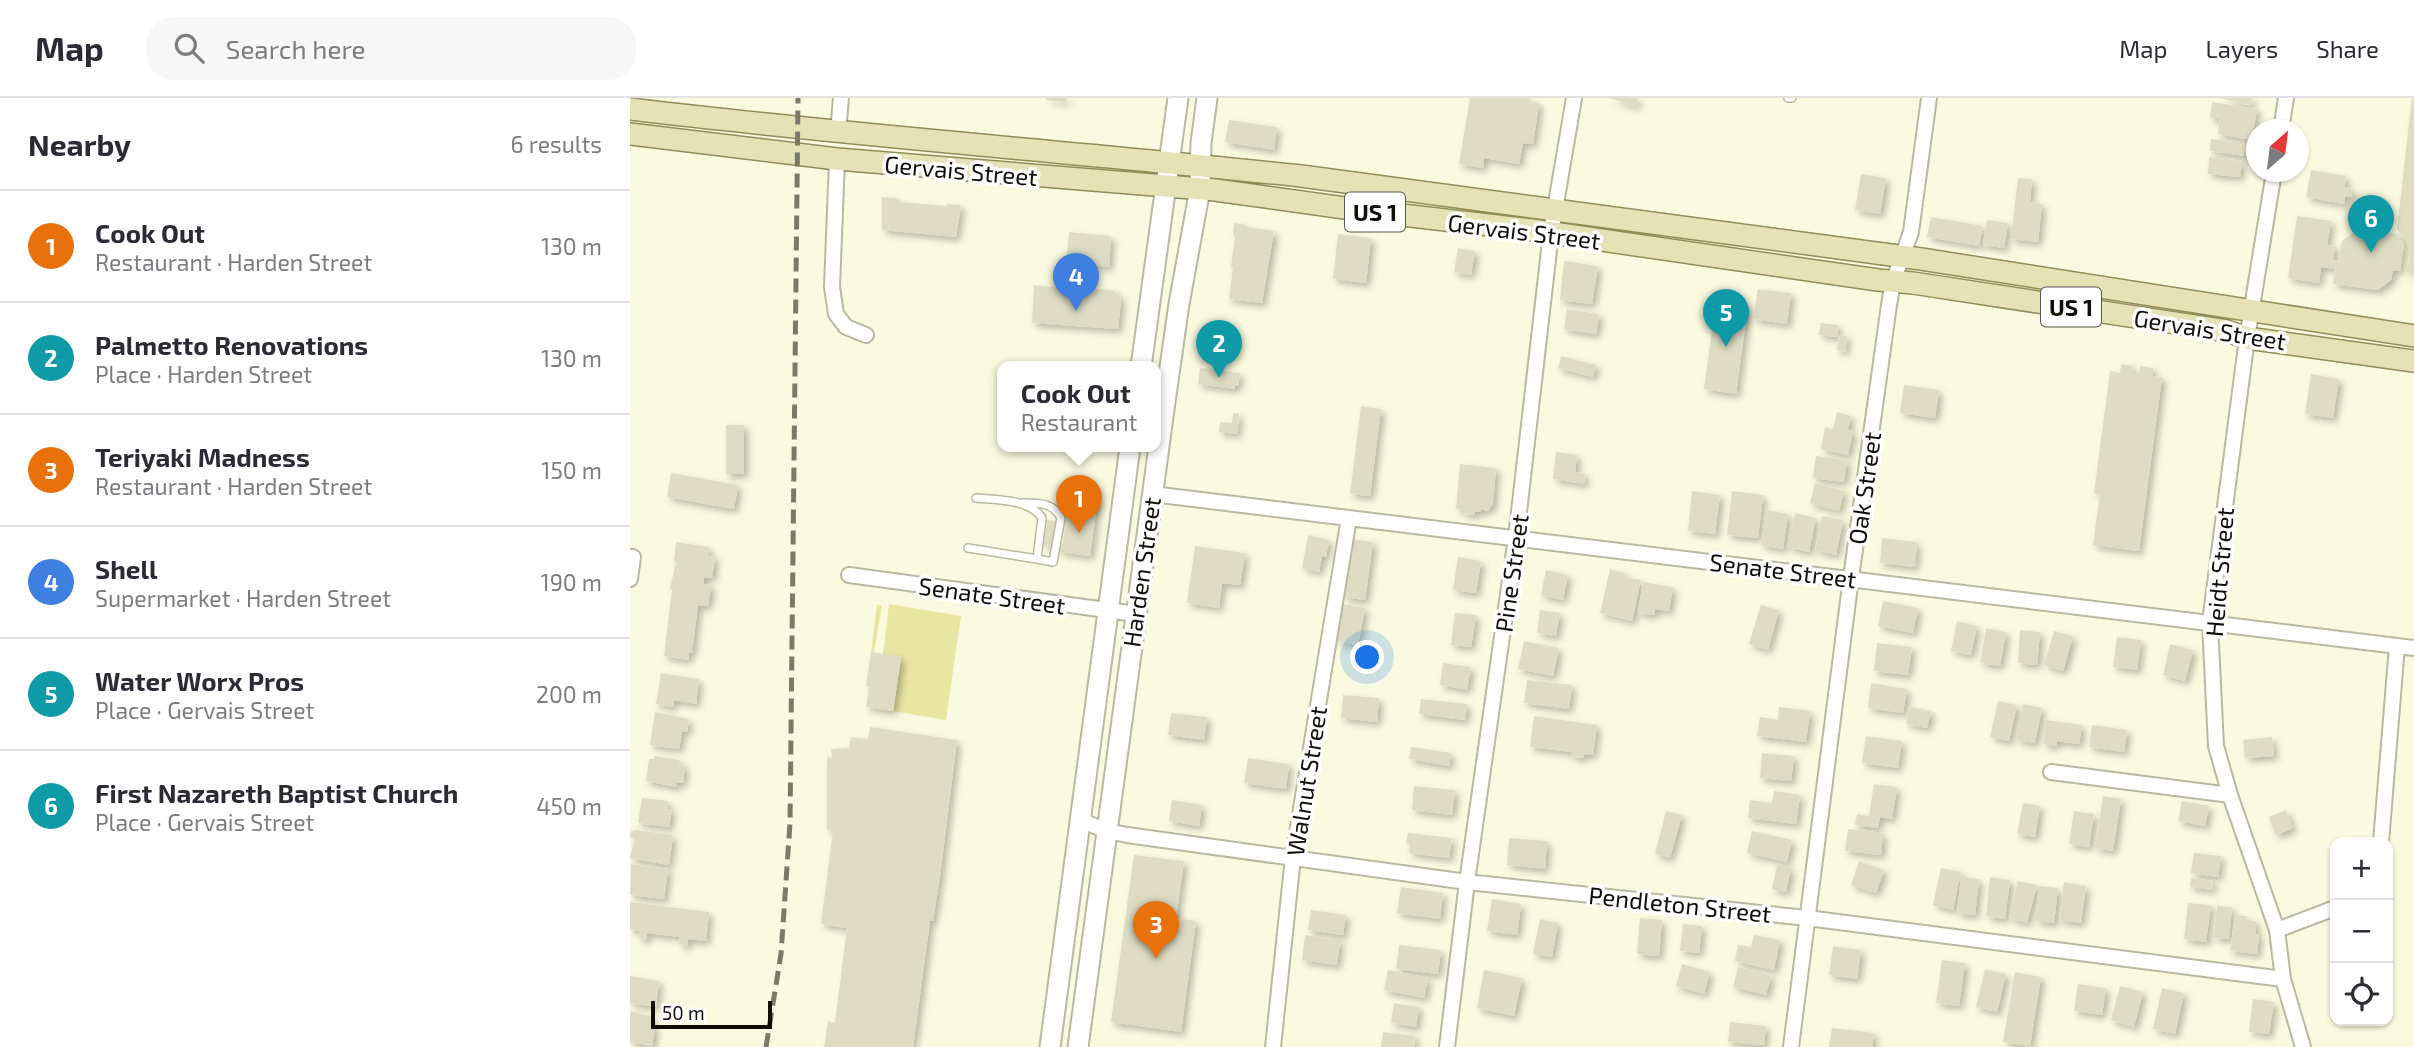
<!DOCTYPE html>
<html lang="en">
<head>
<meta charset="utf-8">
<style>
  :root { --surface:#fff; --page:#f7f7f7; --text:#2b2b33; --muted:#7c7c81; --line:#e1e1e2; --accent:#0f766e }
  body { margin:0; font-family:"Exo 2",sans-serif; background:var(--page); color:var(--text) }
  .controls { position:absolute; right:21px; bottom:21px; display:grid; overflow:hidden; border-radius:14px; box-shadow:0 2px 5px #0004 }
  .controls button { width:63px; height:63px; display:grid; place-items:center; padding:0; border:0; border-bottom:2px solid var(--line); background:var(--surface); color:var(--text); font:35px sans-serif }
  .compass { position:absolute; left:1616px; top:21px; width:63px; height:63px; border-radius:50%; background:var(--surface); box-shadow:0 2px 5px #0004; rotate:28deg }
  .scale { position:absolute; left:21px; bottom:18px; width:121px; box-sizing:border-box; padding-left:7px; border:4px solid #100f07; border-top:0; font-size:19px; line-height:24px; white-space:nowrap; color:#100f07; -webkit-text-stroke:5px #fff; paint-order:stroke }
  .you { position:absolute; left:738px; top:560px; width:24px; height:24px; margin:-18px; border:5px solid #fff; border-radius:50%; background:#1a73e8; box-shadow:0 0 0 10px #1a73e833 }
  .badge { display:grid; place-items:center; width:46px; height:46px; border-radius:50%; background:var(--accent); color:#fff; font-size:23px; font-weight:700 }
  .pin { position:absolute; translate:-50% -58px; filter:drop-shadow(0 2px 4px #0008) }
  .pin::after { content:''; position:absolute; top:37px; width:24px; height:21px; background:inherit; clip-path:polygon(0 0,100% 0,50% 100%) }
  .popup { position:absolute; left:367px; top:263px; width:164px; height:91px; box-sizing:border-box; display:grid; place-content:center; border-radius:14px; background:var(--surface); filter:drop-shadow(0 2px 5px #0005); font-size:23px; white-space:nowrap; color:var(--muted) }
  .popup b { font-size:26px; color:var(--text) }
  .popup::after { content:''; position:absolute; left:50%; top:100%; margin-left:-14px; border:14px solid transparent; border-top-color:var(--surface) }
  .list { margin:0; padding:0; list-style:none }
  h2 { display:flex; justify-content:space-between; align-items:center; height:91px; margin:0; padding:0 28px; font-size:30px }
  h2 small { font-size:23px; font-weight:400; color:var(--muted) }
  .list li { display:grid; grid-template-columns:46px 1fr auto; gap:21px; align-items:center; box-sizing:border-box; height:112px; padding:0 28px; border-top:2px solid var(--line) }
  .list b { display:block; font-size:26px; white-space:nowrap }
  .list p { margin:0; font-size:23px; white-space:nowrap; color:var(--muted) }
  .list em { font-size:23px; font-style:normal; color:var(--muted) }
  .icon { flex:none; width:38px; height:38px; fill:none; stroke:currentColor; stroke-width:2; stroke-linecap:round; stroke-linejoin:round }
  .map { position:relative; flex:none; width:1784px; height:949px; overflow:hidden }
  header { display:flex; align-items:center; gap:42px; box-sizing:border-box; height:98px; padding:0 35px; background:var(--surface); border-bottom:2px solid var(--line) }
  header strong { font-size:33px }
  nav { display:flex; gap:38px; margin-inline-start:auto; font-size:24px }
  .search { width:490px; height:63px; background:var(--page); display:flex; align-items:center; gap:18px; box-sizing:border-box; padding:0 24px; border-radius:28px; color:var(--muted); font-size:26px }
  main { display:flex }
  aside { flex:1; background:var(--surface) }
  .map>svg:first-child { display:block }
</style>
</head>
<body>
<header>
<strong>Map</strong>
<div class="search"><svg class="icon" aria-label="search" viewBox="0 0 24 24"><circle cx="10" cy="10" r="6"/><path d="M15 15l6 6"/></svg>Search here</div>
<nav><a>Map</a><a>Layers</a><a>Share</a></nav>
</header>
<main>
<aside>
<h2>Nearby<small>6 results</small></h2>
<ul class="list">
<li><span class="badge" style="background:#e8710a">1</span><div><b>Cook Out</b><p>Restaurant · Harden Street</p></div><em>130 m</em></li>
<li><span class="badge" style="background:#0f9aa8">2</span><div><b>Palmetto Renovations</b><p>Place · Harden Street</p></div><em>130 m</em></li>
<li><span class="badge" style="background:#e8710a">3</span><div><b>Teriyaki Madness</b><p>Restaurant · Harden Street</p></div><em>150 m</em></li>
<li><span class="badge" style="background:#3f7fe0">4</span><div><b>Shell</b><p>Supermarket · Harden Street</p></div><em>190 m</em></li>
<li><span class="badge" style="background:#0f9aa8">5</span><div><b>Water Worx Pros</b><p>Place · Gervais Street</p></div><em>200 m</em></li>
<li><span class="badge" style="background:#0f9aa8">6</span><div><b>First Nazareth Baptist Church</b><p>Place · Gervais Street</p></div><em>450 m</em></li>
</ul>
</aside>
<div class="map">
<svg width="1784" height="949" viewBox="0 0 1784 949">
  <defs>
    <filter id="shadow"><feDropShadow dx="4" dy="4" stdDeviation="3.5" flood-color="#0004"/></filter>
  </defs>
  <rect width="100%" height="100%" fill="#fafae0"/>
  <!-- green -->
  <path fill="#e9e6a2" d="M247 506 252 508 244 555 241 554Z
    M259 506 331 518 316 622 263 613 271 559 253 556Z"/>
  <!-- building -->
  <path fill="#deddc4" filter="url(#shadow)" d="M416 0H437L436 4 416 2Z
    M840 0H899V3L909 5 903 46 893 45 889 66 854 60 853 70 829 66Z
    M979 0H1008L1006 8Z
    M1590 0H1622L1621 8Z
    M1782 0H1784V175L1777 174 1780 148 1767 131Z
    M1582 4 1627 11 1622 42 1588 36 1590 21 1580 20Z
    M599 22 647 29 644 52 595 44Z
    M1581 41 1617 46 1616 58 1580 53Z
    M1579 59 1612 63 1610 79 1578 76Z
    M1681 72 1716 78 1714 89 1723 91 1721 99 1715 98 1714 106 1676 99Z
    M1231 76 1256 80 1250 116 1225 112Z
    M1388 80 1402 81 1400 104 1412 106 1408 144 1381 141Z
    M252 99 267 100V104L317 108V106L331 107 326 139 252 132Z
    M1667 118 1701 123 1697 147 1705 148 1703 162 1709 163 1712 143 1730 130 1766 136 1774 146 1770 173 1763 172 1761 182 1748 192 1703 186 1705 171 1691 169 1689 185 1658 180Z
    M1301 119 1353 128 1349 148 1297 139Z
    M1357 122 1378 125 1374 150 1353 147Z
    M604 125 616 127V129L644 133 632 205 599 201 603 169H601L605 138 603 137Z
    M439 134 481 138 479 169 460 167 458 193H464V191L483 192 491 201 488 231 402 225 404 187 440 191 442 166H436Z
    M708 136 741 140 736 185 703 181Z
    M828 150 845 153 841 177 824 174Z
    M934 163 968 168 962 206 930 202Z
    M1128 191 1161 195 1157 226 1123 221Z
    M1086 203 1118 207 1106 296 1074 291Z
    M937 211 969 216 966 236 934 231Z
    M1191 225 1208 227 1207 239 1189 237Z
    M1209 237 1217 238 1215 254 1207 252Z
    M931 258 966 267 963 279 928 270Z
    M1491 266 1503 268 1502 275 1509 276 1510 268 1523 270 1522 278 1532 279 1509 453 1463 447 1470 395H1464L1480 273 1490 275Z
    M570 270 610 275 608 288 605 287 604 291 568 286Z
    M1681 276 1709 281 1703 320 1675 316Z
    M1274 287 1309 292 1305 320 1270 315Z
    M731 308 751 311 740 398 720 396Z
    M1207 314 1221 318 1218 332 1223 333 1218 357 1191 351 1195 329 1203 331Z
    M603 315 609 316 607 336 589 334 590 324 602 325Z
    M96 327H114V376H96Z
    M926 354 947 357 945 374 955 375 954 386 923 381Z
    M1186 358 1217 362 1214 384 1183 380Z
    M830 366 866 370 863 405 858 413 851 411V414H845L844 417 834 416 835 412 826 411Z
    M41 375 108 387 104 411 37 399Z
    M1185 385 1214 393 1209 413 1180 405Z
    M1062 393 1090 397 1085 436 1058 433Z
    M1102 393 1133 397 1128 440 1097 437Z
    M440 396 468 400 460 458 431 454V451L413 448 417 422 426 423 423 447 432 448Z
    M1136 412 1158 416 1153 451 1131 447Z
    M1165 415 1186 420 1179 454 1158 449Z
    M1192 418 1213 422 1206 457 1185 452Z
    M678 437 699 442 696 459 692 458 689 474 672 470Z
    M1252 440 1287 444 1285 469 1250 465Z
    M721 441 743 444 735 502 713 499Z
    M46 444 79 449 78 458 85 459 82 480 74 479 73 486 81 487 78 508 68 507 62 555 59 554 58 562 34 558 42 492 40 491 46 464 44 463Z
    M565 448 615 455 610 487 592 485 589 510 557 505Z
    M828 459 851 463 846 495 823 492Z
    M980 471 995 475 994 479 1011 482 1002 523 970 515Z
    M916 472 938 477 933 502 911 497Z
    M1013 484 1043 489 1039 513 1025 511 1024 517 1008 515Z
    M1253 503 1288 510 1283 535 1248 528Z
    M712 506 735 510 728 547 706 543Z
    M1131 507 1149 512 1138 552 1119 546Z
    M910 512 930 515 926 538 907 535Z
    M825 515 846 517 841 549 821 547Z
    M1327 523 1347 528 1341 557 1321 553Z
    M1356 530 1376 534 1370 568 1350 565Z
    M1390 532 1410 534 1407 567 1388 565Z
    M1424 533 1443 538 1433 573 1414 567Z
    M1487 539 1511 542 1507 572 1483 569Z
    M894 543 929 550 923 578 888 571Z
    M1247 545 1282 549 1278 577 1244 573Z
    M1540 546 1563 552 1555 583 1533 577Z
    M241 554 271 559 263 613 236 609 239 589 236 588Z
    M813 565 841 569 837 592 810 587Z
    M31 575 69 581 66 606 44 602 43 609 26 606Z
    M897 582 942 587 939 611 894 605Z
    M1241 585 1277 591 1273 615 1238 610Z
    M713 597 749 600 747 624 711 620Z
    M791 601 837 606 835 622 789 616Z
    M1368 603 1387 607 1379 643 1360 639Z
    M1393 606 1412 610 1405 645 1386 642Z
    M1149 609 1180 613 1176 644 1127 638 1130 619 1148 622Z
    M1280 609 1301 613 1297 630 1276 626Z
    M25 614 59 621 57 634 52 633 49 651 20 647Z
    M541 615 577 619 574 642 538 637Z
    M904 618 967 627 963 657 954 656 953 660 941 659 942 654 900 649Z
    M1416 622 1452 627 1449 646 1427 643 1426 648 1413 646Z
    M1462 627 1497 632 1494 654 1459 649Z
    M240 629 327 642 310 778 303 823H300L283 949H194L198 923 205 925 217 830 191 826 203 732H197V659L202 660 201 651 219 650 221 639 238 641Z
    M1236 638 1272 643 1268 670 1232 665Z
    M1642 639 1644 658 1615 660 1613 642Z
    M781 649 821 655 819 668 779 661Z
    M1132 655 1164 658 1161 683 1130 680Z
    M24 658 50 662 49 667 55 668 53 685 47 684 46 689 16 683 19 661H24Z
    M618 660 659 666 656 691 614 685Z
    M1244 686 1267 689 1262 721 1250 719 1248 730 1225 727 1227 716 1239 718Z
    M784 688 825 692 822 717 782 712Z
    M1144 693 1170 697 1166 726 1118 720 1120 702 1142 705Z
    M1473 698 1491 701 1483 753 1465 750Z
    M12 700 38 703 37 711H42L39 729 8 725Z
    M542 702 572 707 569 728 539 723Z
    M1552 703 1579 708 1575 728 1548 723Z
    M1393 705 1410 708 1405 739 1387 736Z
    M1656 712 1663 730 1646 737 1639 719Z
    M1036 713 1052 717 1040 760 1025 756Z
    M1444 713 1464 716 1459 749 1439 746Z
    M1218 731 1253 735 1251 757 1215 753Z
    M6 732 43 737 39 767 0 760 5 740 0 739 1 733Z
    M1122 733 1162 742 1157 764 1117 755Z
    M778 735 822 740 819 760 779 755 780 746 776 745Z
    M879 740 917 743 915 771 877 767Z
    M1564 755 1591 758 1588 779 1561 775Z
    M504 757 554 763 546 820 566 823 551 934 481 924Z
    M1229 763 1254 772 1246 795 1221 787Z
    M1 766 38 771 34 801 0 797Z
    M1147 767 1161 770 1156 794 1142 791Z
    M1311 770 1331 774 1323 812 1303 807Z
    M1331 779 1349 781 1345 817 1327 815Z
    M1360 779 1380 782 1375 821 1356 818Z
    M1561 780 1583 783 1582 792 1560 789Z
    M1388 783 1407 787 1397 825 1379 820Z
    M1434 784 1456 788 1451 825 1429 822Z
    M1409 788 1428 790 1424 825 1405 823Z
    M771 789 813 795 810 821 767 815Z
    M862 801 891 806 887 837 857 833Z
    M0 804 79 814 76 843 58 841V848L49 846 50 839 17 835V842L9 841 10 833 0 832Z
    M1558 805 1581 807 1576 844 1554 841Z
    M1587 808 1602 809 1599 841 1584 840Z
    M681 812 716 817 713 837 678 832Z
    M1605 817 1617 818 1616 822 1626 823V836L1629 837 1627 856 1600 853Z
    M1010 820 1032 822 1029 858 1007 856Z
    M910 821 928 825 922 859 903 856Z
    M1053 826 1072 828 1069 855 1050 853Z
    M675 837 710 842 707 867 672 862Z
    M1124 837 1150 842 1144 872 1105 863 1108 847 1121 849Z
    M769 847 811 852 808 876 766 871Z
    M1203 848 1231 852 1227 881 1199 877Z
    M1312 862 1335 865 1329 908 1306 905Z
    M1052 866 1080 874 1074 896 1046 888Z
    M1108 869 1141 878 1136 897 1103 889Z
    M1355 871 1376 876 1367 914 1346 909Z
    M758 872 798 880 794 900 754 892Z
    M854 872 892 880 884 918 847 910Z
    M1385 874 1411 879 1400 948 1373 944Z
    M0 878 29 883 26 909 0 905Z
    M1448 886 1476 890 1472 917 1444 913Z
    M1490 888 1513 894 1504 929 1481 922Z
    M1532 890 1554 895 1545 936 1523 931Z
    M1623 901 1644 904 1639 936 1619 934Z
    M764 905 789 909 786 929 761 925Z
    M0 913 23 919 21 928 25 929 22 948 0 944Z
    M1100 924 1136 928 1134 947 1098 944Z
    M1202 930 1244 935 1242 949H1199Z
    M753 934 785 938 784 949H751Z"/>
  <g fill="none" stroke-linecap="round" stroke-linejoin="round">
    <defs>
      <path id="lane" d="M1158 0H1162
        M392 405C408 405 423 404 431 420L423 464 407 461
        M338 450 407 461 412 420C400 401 367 402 346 400"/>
      <path id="street" d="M1651 32 1656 0
        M208 35 211 0
        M207 61 202 189 206 216 216 229 236 237
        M1644 74 1617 240 1580 524 1586 648 1600 697 1647 832 1653 881 1673 949
        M522 396 1784 550
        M0 459H3L0 481
        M219 477 506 516
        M1421 674 1600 697
        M450 722 477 733 497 737 837 784 1177 820 1653 881
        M1751 744 1767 548
        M1647 832 1705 810
        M643 949 663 759 719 420
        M817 949 837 784 886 440 921 135 944 0
        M1161 949 1221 480 1259 207 1263 184 1281 134 1299 0"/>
      <path id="secondary" d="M511 269 548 0
        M420 949 500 349
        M448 949 534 311 549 206 570 91 571 45 577 0"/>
      <path id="primary" d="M0 11C223 38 448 54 671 78L1291 161 1784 238
        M0 36 207 61 585 92 729 112 902 132 1248 182 1283 185 1597 233 1617 240 1784 263"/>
    </defs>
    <!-- lane casing -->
    <use href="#lane" stroke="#b9b9a1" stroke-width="10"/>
    <!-- street casing -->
    <use href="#street" stroke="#b9b9a1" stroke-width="18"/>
    <!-- secondary casing -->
    <use href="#secondary" stroke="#b9b9a1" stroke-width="23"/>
    <!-- primary casing -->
    <use href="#primary" stroke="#8f8d58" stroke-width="24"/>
    <!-- lane -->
    <use href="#lane" stroke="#fff" stroke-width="7"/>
    <!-- street -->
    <use href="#street" stroke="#fff" stroke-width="14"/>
    <!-- secondary -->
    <use href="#secondary" stroke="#fff" stroke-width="19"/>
    <!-- primary -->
    <use href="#primary" stroke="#e5e3b5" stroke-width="21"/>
    <!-- rail -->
    <path stroke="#7b7a6a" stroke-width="5" stroke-dasharray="14 7" stroke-linecap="butt" d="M136 949 151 856 160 725 168 0"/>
  </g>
  <g text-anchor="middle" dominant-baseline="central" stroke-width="7" stroke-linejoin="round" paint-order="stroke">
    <!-- shield labels -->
    <g fill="#fff" stroke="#585751" stroke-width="2">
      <rect x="715" y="94.5" width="60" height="39" rx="5"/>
      <rect x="1411" y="189.5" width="60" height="39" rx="5"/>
    </g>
    <g font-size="23" font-weight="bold" fill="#100f07">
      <text x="745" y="114">US 1</text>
      <text x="1441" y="209">US 1</text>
    </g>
    <!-- street labels -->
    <g font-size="24" fill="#100f07" stroke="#fff">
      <text transform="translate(331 72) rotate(5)">Gervais Street</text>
      <text transform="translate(894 133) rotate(7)">Gervais Street</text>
      <text transform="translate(1580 231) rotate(9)">Gervais Street</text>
      <text transform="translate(1234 390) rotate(-82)">Oak Street</text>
      <text transform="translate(1153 472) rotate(7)">Senate Street</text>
      <text transform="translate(511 474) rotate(-82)">Harden Street</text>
      <text transform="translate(1589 474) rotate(-85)">Heidt Street</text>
      <text transform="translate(881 475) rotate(-82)">Pine Street</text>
      <text transform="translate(362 497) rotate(8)">Senate Street</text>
      <text transform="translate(676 683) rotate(-81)">Walnut Street</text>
      <text transform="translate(1050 806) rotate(6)">Pendleton Street</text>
    </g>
  </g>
</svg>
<div class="controls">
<button>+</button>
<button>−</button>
<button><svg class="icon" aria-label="locate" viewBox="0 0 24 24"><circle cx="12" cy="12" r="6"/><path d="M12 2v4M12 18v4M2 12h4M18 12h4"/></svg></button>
</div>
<svg class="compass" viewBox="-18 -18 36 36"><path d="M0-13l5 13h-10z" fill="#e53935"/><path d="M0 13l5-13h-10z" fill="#7c7c81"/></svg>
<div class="scale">50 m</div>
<div class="you"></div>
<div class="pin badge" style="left:449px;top:435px;background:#e8710a">1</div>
<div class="popup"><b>Cook Out</b>Restaurant</div>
<div class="pin badge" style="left:589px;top:280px;background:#0f9aa8">2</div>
<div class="pin badge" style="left:526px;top:861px;background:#e8710a">3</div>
<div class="pin badge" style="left:446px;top:213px;background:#3f7fe0">4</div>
<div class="pin badge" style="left:1096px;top:249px;background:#0f9aa8">5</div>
<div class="pin badge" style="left:1741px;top:155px;background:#0f9aa8">6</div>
</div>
</main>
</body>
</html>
